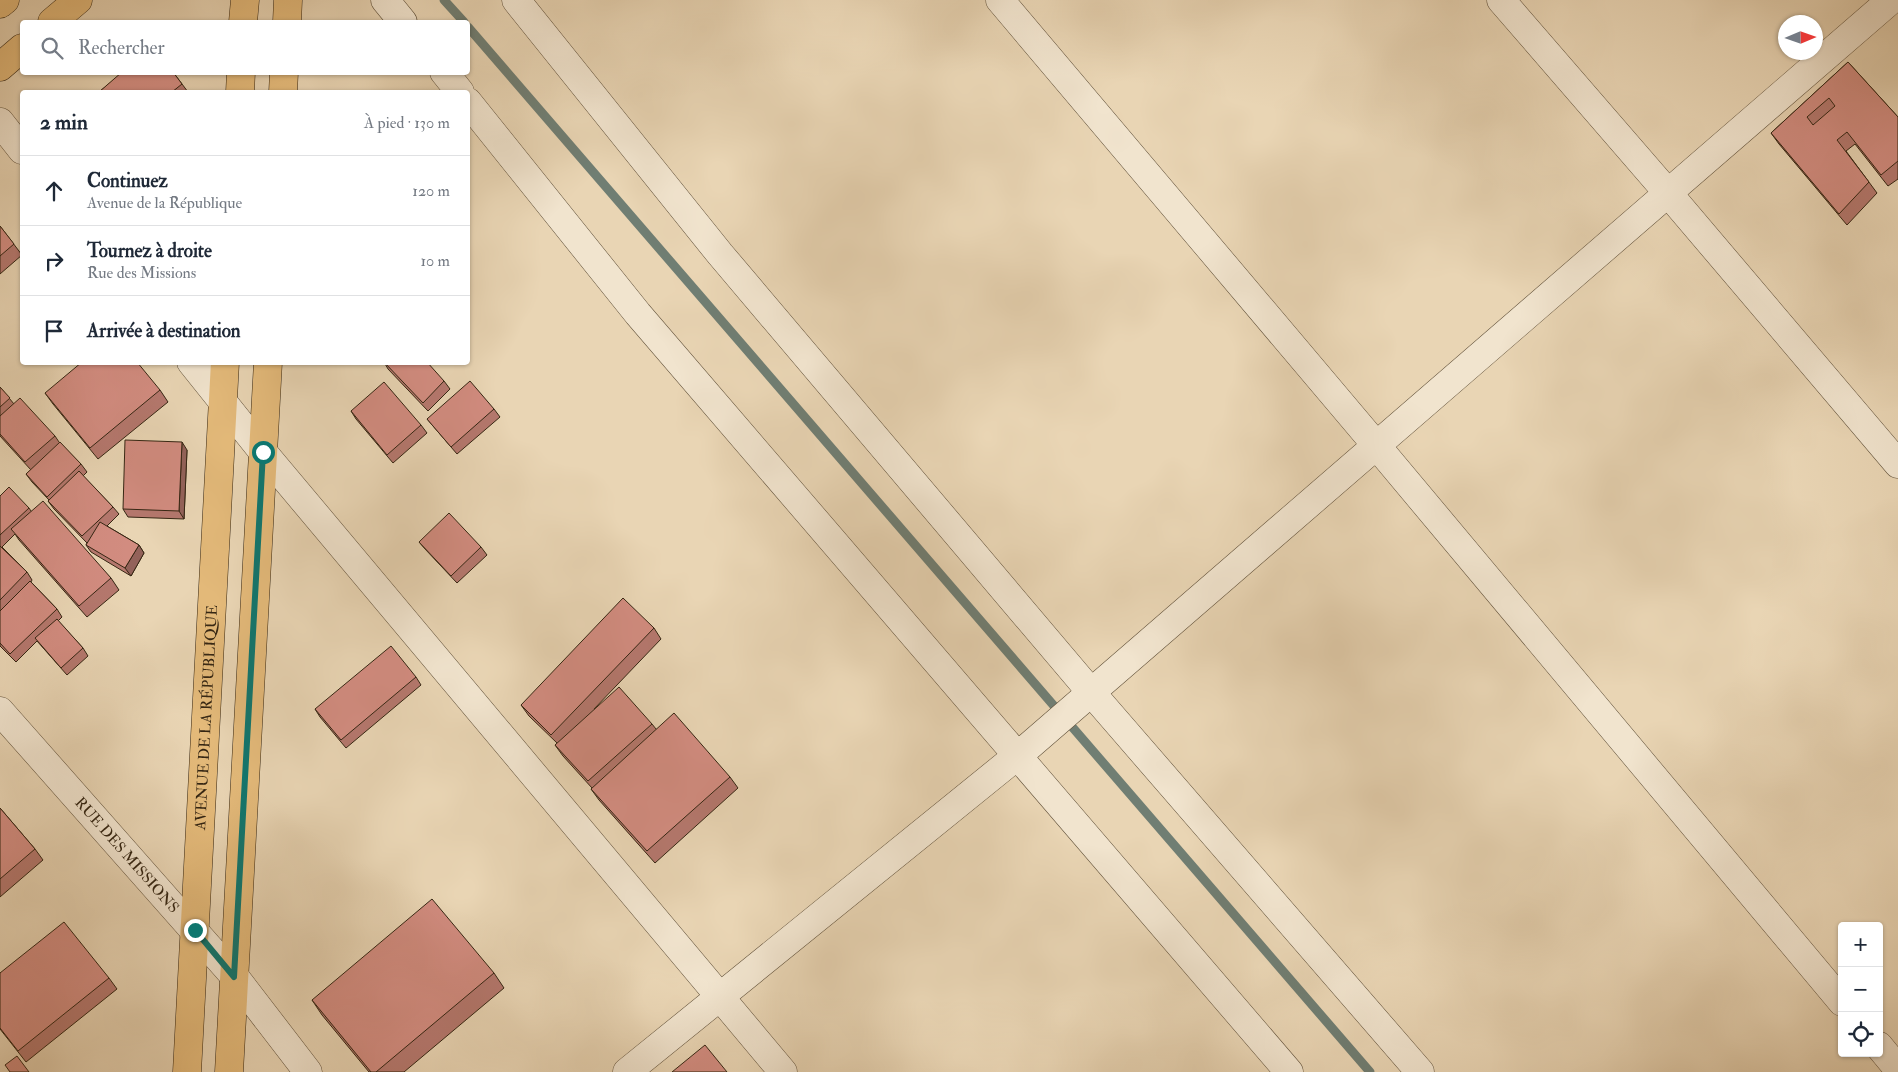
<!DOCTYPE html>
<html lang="fr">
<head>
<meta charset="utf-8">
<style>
  :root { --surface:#fff; --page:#f6f6f7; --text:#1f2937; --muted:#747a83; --line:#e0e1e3 }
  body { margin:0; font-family:"IM FELL Double Pica",serif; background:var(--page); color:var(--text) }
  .controls { position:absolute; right:15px; bottom:15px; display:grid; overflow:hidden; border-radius:5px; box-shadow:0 1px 4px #0004 }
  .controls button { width:45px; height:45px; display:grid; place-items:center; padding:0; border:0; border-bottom:1px solid var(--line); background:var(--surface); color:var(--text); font:25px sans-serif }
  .compass { position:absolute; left:1778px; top:15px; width:45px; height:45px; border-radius:50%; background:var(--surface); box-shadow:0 1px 4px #0004; rotate:88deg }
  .stop { position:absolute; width:15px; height:15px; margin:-11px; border:4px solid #0f766e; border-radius:50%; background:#fff }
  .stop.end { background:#0f766e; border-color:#fff; box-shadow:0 1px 5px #0008 }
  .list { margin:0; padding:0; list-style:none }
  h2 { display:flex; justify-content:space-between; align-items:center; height:65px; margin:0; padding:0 20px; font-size:21px }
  h2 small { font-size:16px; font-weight:400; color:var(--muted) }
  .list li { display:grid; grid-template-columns:32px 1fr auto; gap:15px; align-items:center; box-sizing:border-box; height:70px; padding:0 20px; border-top:1px solid var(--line) }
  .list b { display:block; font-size:19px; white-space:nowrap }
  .list p { margin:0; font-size:16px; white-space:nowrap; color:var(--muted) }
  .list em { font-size:16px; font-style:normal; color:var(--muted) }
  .icon { flex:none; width:28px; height:28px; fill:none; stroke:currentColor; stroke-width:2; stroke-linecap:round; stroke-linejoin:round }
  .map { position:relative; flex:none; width:1898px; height:1072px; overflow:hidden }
  .search { position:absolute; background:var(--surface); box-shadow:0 1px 4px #0004; left:20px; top:20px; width:450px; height:55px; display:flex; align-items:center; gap:12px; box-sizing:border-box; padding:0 18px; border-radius:5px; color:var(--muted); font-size:19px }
  .panel { position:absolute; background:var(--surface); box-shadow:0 1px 4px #0004; left:20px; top:90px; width:450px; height:275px; border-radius:5px }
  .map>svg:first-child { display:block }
</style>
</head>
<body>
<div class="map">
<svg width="1898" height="1072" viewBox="0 0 1898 1072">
  <rect width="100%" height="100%" fill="#e9d5b4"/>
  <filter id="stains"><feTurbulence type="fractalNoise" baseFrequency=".004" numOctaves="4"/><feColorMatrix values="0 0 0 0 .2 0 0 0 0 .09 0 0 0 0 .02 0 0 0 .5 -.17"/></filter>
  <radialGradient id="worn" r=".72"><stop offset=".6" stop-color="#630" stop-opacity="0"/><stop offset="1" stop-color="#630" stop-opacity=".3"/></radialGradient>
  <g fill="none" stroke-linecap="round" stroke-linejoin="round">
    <!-- stream -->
    <path stroke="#707e73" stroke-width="9" d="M444 0 464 22
      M468 27 1370 1072"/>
    <defs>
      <g id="minor">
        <path d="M385 0 403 22"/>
        <path d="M516 0 720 254 1090 691 1420 1072"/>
        <path d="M1000 0 1376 445 1842 1002"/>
        <path d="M1501 0 1668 193 1898 464"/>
        <path d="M444 72 460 92"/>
        <path d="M468 102 638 314 1289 1072"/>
        <path d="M0 122 22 150"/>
        <path d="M191 362 263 452 783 1072"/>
        <path id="s1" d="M0 711 235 977 308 1072"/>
        <path d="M1879 1046 1898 1069"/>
        <path d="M627 1072 1028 747 1891 0"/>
      </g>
      <g id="major">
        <path d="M0 4 5 0"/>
        <path d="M52 22 78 0"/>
        <path d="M243 22 245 0"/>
        <path d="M287 22 288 0"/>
        <path d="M0 67 22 48"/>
        <path d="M240 92 241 72"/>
        <path d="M283 92 284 72"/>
        <path id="s2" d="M187 1072 225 362"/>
        <path d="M229 1072 268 362"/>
      </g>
    </defs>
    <!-- minor casing -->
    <use href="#minor" stroke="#62523b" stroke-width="29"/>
    <!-- major casing -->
    <use href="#major" stroke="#352613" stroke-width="29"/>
    <!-- minor -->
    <use href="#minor" stroke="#f1e4ce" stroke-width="28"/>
    <!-- major -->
    <use href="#major" stroke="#e4ba7a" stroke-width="28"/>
  </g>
  <!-- wall -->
  <path fill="#b5786e" stroke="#352613" d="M1848 62 1898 117V179L1888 186 1855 144 1846 151 1877 193 1847 225 1779 144 1771 133Z
    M120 72H173L188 92H99L121 74Z
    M0 226 22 255 0 274Z
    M384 362 444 381 450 389 428 411 388 369Z
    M0 387 14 404 55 436 59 442 81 464 87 472 83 476 113 507 119 514 107 526 139 545 144 553 131 576 91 552 86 545 87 543 54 509 48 501 49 500 32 482 26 474 31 470 0 436Z
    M160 390 168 402 98 459 53 404 45 393Z
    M494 409 500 417 457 454 427 419Z
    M351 411 421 425 427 433 393 463 356 419Z
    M187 450 184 519 128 517 123 509Z
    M0 496 29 508 31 511 111 578 119 590 87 617 19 540 15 534 2 547 27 572 32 580 31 582 57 609 62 617 58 621 83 648 88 656 67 675 37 641 16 662 0 646Z
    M419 542 481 547 487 555 457 583 425 549Z
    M654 628 661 639 594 709 652 724 656 729 730 777 738 788 655 863 599 800 591 789 592 788 563 756 555 745 557 743 529 716 521 705Z
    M416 677 421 685 346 748 320 717 315 709Z
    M0 808 35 849 43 860 0 897Z
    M0 973 109 978 117 989 26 1062 0 1029Z
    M494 973 504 988 404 1072H369L322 1015 312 1000Z"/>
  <!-- shaded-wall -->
  <path fill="#93625a" stroke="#352613" d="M182 442 187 450 184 519 179 511Z
    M139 545 144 553 131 576 125 568Z"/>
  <!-- building -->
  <path fill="#d28c80" stroke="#352613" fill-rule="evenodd" d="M1848 62 1898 117V161L1881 175 1847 132 1837 140 1869 182 1839 214 1771 133ZM1829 98 1835 106 1813 125 1807 117Z
    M173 72 182 84 172 92H99L122 72Z
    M0 226 14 244 0 256Z
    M82 362H137L160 390 90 448 45 393Z
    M384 362H427L444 381 423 403Z
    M470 381 494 409 451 447 427 419Z
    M384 382 421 425 387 455 351 411Z
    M0 387 10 398 0 407Z
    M20 398 55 436 25 462 0 434V416Z
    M125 440 182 442 179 511 123 509Z
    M60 442 81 464 47 497 26 474Z
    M79 471 113 507 82 536 48 501Z
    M9 487 29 508 0 535V496Z
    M43 501 111 578 79 606 11 529Z
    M449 513 481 547 451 576 419 542Z
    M100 522 139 545 125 568 86 545Z
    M0 546 27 572 0 600Z
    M30 581 57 609 10 654 0 643V611Z
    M623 598 654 628 551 735 521 705Z
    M57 619 83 648 61 668 35 638Z
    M391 646 416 677 341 740 315 709Z
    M619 687 652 724 588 781 555 745Z
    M674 713 730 777 647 851 591 789Z
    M0 808 35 849 0 879Z
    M432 899 494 973 376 1072H371L312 1000Z
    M64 922 109 978 18 1051 0 1028V973Z
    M705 1045 727 1072H672Z
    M17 1056 29 1072H10L5 1065Z"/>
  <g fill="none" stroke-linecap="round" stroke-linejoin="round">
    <!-- route -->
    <path stroke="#0f766e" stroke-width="6" d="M195 930 234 977 263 452"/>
  </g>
  <g text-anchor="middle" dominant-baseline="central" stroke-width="4.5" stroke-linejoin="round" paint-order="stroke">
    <!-- street labels -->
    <g font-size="15" fill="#352613" stroke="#f1e4ce">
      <text stroke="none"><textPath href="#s2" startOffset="355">AVENUE DE LA RÉPUBLIQUE</textPath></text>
      <text stroke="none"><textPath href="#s1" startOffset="192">RUE DES MISSIONS</textPath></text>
    </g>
  </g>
  <rect width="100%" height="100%" filter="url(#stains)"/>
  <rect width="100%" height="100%" fill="url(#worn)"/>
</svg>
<div class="controls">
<button>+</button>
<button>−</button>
<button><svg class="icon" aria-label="locate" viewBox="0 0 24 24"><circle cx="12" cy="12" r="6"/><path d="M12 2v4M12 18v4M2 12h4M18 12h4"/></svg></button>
</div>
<svg class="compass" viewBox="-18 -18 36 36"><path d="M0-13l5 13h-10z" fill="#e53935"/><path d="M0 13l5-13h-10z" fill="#747a83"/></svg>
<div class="stop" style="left:263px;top:452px"></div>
<div class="stop end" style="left:195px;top:930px"></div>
<div class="search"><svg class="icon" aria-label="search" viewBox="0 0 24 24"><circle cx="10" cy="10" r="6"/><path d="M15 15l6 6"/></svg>Rechercher</div>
<section class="panel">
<h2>2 min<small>À pied · 130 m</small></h2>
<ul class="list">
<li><svg class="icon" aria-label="ahead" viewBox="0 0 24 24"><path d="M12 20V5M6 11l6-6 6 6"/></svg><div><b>Continuez</b><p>Avenue de la République</p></div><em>120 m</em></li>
<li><svg class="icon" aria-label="right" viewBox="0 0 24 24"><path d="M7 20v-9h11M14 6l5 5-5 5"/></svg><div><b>Tournez à droite</b><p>Rue des Missions</p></div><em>10 m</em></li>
<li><svg class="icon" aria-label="arrive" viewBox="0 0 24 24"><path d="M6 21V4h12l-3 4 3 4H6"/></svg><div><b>Arrivée à destination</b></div></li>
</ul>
</section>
</div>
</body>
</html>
